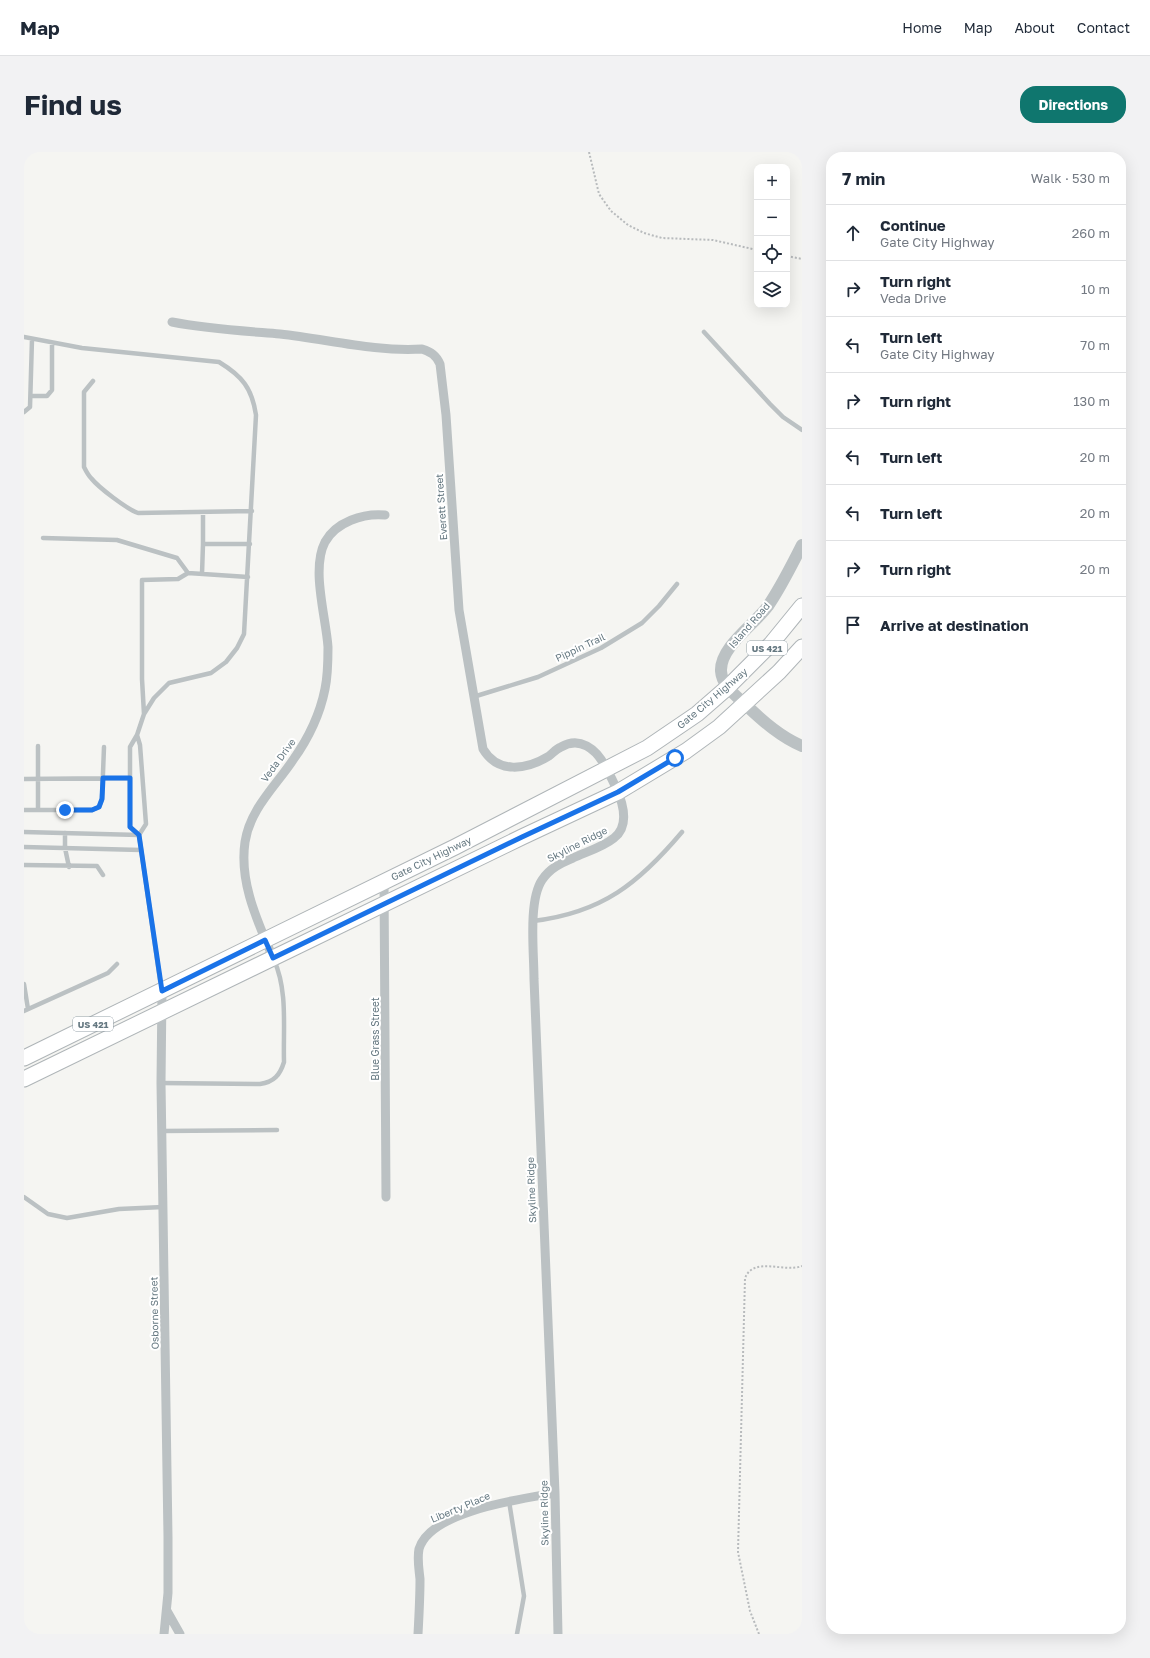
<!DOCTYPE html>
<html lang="en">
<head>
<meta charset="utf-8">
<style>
  :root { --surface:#fff; --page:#f2f2f3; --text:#1f2937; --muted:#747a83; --line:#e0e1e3; --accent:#0f766e }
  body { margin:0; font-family:"Golos Text",sans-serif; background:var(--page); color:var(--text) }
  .controls { position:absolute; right:12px; top:12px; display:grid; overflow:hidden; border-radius:8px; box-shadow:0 4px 16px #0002 }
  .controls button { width:36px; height:36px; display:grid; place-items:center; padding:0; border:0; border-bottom:1px solid var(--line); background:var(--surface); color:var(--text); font:20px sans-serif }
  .stop { position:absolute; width:12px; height:12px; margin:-9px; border:3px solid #1a73e8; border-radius:50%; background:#fff }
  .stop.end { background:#1a73e8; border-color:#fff; box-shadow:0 1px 4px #0008 }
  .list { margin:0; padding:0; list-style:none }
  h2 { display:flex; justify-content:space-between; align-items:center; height:52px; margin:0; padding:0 16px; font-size:17px }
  h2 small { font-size:13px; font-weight:400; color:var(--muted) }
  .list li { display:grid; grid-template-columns:26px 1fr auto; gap:12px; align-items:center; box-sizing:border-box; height:56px; padding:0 16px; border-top:1px solid var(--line) }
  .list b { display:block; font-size:15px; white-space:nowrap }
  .list p { margin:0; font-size:13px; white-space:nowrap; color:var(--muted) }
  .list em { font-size:13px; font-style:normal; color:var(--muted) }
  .icon { flex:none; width:22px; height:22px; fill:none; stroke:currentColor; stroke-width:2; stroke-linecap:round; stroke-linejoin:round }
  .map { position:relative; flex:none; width:778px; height:1482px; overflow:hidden; border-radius:16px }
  header { display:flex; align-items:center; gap:24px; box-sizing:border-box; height:56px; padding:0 20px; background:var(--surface); border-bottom:1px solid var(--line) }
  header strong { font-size:19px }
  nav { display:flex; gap:22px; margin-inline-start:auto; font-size:14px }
  .intro { display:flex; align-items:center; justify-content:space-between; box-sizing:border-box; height:96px; padding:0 24px }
  h1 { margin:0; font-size:28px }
  .button { padding:10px 18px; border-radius:16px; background:var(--accent); color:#fff; font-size:14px; font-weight:700 }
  main { display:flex; gap:24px; padding:0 24px }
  aside { flex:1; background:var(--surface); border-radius:16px; box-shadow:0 4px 16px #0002 }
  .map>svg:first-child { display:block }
</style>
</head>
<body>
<header>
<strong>Map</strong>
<nav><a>Home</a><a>Map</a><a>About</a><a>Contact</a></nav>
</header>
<div class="intro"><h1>Find us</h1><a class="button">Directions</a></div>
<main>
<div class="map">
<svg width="778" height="1482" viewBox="0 0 778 1482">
  <rect width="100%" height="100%" fill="#f5f5f2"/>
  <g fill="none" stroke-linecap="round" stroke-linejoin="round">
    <defs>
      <path id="primary" d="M0 906 431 695 623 596 673 562 704 535 747 492 778 454
        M0 927 498 685 594 640 662 599 695 575 755 520 778 495"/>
    </defs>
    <!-- primary casing -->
    <use href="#primary" stroke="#afb5b8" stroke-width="17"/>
    <!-- path -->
    <path stroke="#b8bbbd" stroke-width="2" stroke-dasharray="2 2" stroke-linecap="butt" d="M565 0 575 42 587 59 604 73 620 81 638 86 689 88 733 98
      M763 104 778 107
      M735 1482 726 1459 714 1400 721 1126C730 1104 760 1121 778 1114"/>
    <!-- service -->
    <path stroke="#bbc1c3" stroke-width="4.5" d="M680 180 746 252 759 265 778 278
      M0 185 58 196 195 210C218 224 228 236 232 263L220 482 213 496 202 510 187 521 145 531 130 546 120 562 113 583 106 595V675L115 683
      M69 229 60 240V315C62 319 64 323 67 326 75 336 103 357 114 361L228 359
      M7 244H23L28 238V191
      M0 260 6 255 8 187
      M179 360V392H226
      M19 386 93 388 153 406 164 421
      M178 422 179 392
      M449 545 514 525 577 496 618 471 635 454 653 432
      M120 562 118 527V428L154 427 164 421 224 425
      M113 583 116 593 122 672 115 683 137 835
      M0 627 106 626
      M0 658H68L75 655 78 647 80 595
      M14 658V594
      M0 680 115 683
      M41 681V696L45 715
      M0 695 117 698
      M0 713 73 714 79 723
      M509 769C578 761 615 731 658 680
      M0 832 4 857
      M0 859 84 821 93 812
      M137 931 236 932C250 930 256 923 260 910 259 876 264 839 250 808
      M138 979 253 978
      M0 1045 24 1062 43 1066 95 1057 139 1055
      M485 1349 500 1444 493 1482"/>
    <!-- minor -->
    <path stroke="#bbc1c3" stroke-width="9" d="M148 170C184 177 220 179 256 182 303 187 351 200 398 197 407 200 412 203 416 212L422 263 435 458 459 597C474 622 502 618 525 604 529 601 532 597 537 595 556 584 572 597 581 614 591 632 612 669 590 686 579 695 562 700 549 706 537 711 526 716 518 728 504 749 510 801 510 827L531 1341 534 1482
      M360 729 362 1045
      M249 806C234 770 215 731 221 690 226 657 251 635 269 608 284 587 296 562 301 537 304 523 304 509 304 495 302 465 287 417 301 390 312 370 339 361 361 363
      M138 839 137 931 144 1385V1441L140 1482
      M143 1459 156 1482
      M394 1482C395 1464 396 1446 396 1427 395 1417 393 1407 395 1397 406 1359 497 1347 531 1341"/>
    <!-- tertiary -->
    <path stroke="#bbc1c3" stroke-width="12" d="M778 393C768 413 757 435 744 454 730 473 696 495 697 519 698 535 714 545 724 555 740 570 757 585 778 594"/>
    <!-- primary -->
    <use href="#primary" stroke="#fff" stroke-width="15"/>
  </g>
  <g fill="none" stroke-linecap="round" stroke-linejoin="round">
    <!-- route -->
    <path stroke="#1a73e8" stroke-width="5" d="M41 658H68L75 655 78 647 79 626H106V675L115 683 138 839 241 788 249 806 498 685 594 640 651 606"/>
  </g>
  <g text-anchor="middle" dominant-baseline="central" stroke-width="4" stroke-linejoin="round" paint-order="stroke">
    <!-- shield labels -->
    <g fill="#fff" stroke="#93a0a7" stroke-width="1">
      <rect x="723" y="489" width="40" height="14" rx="3"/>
      <rect x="49" y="865" width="40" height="14" rx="3"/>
    </g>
    <g font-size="9" font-weight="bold" fill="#657881">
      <text x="743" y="496">US 421</text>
      <text x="69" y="872">US 421</text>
    </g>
    <!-- street labels -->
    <g font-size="10" fill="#657881" stroke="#fff">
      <text transform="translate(417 355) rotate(-94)">Everett Street</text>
      <text transform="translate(725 473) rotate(-49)">Island Road</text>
      <text transform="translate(556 495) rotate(-25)">Pippin Trail</text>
      <text transform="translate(688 546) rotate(-40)">Gate City Highway</text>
      <text transform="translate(254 608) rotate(-54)">Veda Drive</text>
      <text transform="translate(553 692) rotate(-27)">Skyline Ridge</text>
      <text transform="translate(407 706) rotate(-26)">Gate City Highway</text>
      <text transform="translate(351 887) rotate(-90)">Blue Grass Street</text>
      <text transform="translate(507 1038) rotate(-92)">Skyline Ridge</text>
      <text transform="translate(130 1161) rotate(-91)">Osborne Street</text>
      <text transform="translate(436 1355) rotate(-23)">Liberty Place</text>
      <text transform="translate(520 1361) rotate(-91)">Skyline Ridge</text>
    </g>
  </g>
</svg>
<div class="controls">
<button>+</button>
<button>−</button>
<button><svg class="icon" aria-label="locate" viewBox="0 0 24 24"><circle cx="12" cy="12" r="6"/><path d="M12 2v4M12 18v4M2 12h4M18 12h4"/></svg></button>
<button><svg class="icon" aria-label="layers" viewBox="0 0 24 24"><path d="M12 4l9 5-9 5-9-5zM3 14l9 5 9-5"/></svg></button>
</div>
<div class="stop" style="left:651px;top:606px"></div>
<div class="stop end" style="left:41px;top:658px"></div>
</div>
<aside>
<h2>7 min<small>Walk · 530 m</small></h2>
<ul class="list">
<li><svg class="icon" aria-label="ahead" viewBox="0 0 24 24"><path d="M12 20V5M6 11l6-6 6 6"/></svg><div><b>Continue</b><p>Gate City Highway</p></div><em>260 m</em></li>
<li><svg class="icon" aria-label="right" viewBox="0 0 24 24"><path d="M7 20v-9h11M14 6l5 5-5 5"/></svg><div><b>Turn right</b><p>Veda Drive</p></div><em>10 m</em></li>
<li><svg class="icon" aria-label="left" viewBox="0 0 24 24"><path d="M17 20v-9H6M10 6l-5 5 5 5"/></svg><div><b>Turn left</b><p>Gate City Highway</p></div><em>70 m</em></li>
<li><svg class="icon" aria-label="right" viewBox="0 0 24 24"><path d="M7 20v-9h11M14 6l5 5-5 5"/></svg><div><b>Turn right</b></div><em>130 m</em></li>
<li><svg class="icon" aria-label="left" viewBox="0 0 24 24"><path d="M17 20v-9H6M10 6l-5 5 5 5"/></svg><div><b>Turn left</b></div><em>20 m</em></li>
<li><svg class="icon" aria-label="left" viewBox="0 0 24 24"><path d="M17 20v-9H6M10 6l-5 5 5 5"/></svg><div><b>Turn left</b></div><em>20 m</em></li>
<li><svg class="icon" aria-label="right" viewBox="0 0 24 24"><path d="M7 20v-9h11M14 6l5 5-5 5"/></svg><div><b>Turn right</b></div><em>20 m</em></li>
<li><svg class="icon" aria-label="arrive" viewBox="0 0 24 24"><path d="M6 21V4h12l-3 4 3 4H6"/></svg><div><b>Arrive at destination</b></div></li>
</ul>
</aside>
</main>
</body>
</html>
